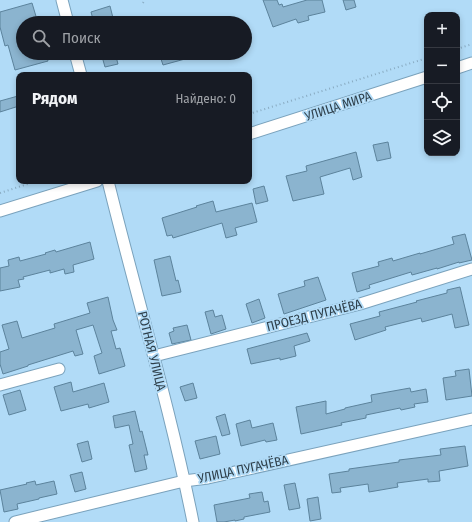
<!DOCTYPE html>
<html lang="ru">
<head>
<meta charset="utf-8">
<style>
  :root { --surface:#171b24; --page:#20242c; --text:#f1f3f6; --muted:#9ea1a6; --line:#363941 }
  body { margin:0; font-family:"Fira Sans Condensed",sans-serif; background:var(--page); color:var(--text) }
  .controls { position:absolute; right:12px; top:12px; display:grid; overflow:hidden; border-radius:8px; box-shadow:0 2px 6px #0003 }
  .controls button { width:36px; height:36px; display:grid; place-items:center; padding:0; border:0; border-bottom:1px solid var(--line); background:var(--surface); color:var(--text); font:20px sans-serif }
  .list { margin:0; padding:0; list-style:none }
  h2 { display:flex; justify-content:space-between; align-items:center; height:52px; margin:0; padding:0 16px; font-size:17px }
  h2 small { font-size:13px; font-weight:400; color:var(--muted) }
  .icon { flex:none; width:22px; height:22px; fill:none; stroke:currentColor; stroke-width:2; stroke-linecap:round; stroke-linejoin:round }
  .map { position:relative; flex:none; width:472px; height:522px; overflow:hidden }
  .search { position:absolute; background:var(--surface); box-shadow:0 2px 6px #0003; left:16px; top:16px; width:236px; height:44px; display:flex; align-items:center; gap:10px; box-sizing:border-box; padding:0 14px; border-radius:22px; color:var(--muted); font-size:15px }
  .panel { position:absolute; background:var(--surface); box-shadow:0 2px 6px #0003; left:16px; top:72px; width:236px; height:112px; border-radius:8px }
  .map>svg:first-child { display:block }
</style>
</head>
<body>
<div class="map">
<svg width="472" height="522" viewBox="0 0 472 522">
  <rect width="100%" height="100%" fill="#b1dbf7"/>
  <!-- building -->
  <path fill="#8bb4cf" stroke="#5c839c" d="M263 0H277L279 5 282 4 283 7 307 0H322L325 12 308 16 309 20 298 23 296 19 273 27Z
    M343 0H354L356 7 346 10Z
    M32 3 38 23H23V53H46L48 61 15 70 8 45 5 46 0 27V12Z
    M110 6 113 18 94 23 91 12Z
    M101 53H115L118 64 105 67Z
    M159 53H195L196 56 163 65Z
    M18 96 19 101V106L0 112V101Z
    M388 142 391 158 377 161 373 145Z
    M356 152 362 177 353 180 350 168 320 177 324 194 293 201 286 176 307 171 306 166Z
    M264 186 268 201 256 204 253 189Z
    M213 201 216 212 252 203 257 222 235 228 237 235 226 238 222 223 173 238 172 235 167 236 162 218 197 207 196 206Z
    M465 234 472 260 459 263V262L437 269V268L412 275 411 272 369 285 370 288 357 292 352 273 379 266 378 262 392 258 393 261 420 253V254L454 244 452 237Z
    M90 242 94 259 73 265 74 272 65 274 64 269 50 273V270L23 277 24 279 18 280 20 287 0 291V268L9 266 8 260 19 257 20 261 46 254 45 253 55 250 56 252Z
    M170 256 176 281 178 280 181 292 162 296 154 260Z
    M318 277 326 300 284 314 278 294 305 286 304 281Z
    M460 287 469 325 455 328 452 314 422 322 421 318 385 327 386 330 355 340 350 324 380 316 379 312 417 302 416 301 447 293V290Z
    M108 297 113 320 117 330 111 331 116 349 120 348 125 366 99 374 94 356 102 353 93 325 76 330 83 354 75 356 73 351 28 365V366L3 374 0 364V352L9 349 2 325 17 321 22 338 55 328 54 324 90 313 87 303Z
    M259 299 265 318 252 323 246 304Z
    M213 310 215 317 222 315 226 329 211 334 205 312Z
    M187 325 191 340 172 344 169 333 174 331 173 328Z
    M307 333 310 341 294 346 296 356 280 360V358L251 364 247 349Z
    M469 369 472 396 446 400 443 378 456 376 455 371Z
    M71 382 73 392 104 383 109 402 89 408 88 404 61 411 54 387Z
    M193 383 197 398 185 401 180 387Z
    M410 388 411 392 426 389 428 402 414 404 415 407 401 410 400 408 366 415V418L341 423 342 425 301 434 296 407 326 401V414L345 409V408L372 402 371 395Z
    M20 390 26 410 9 415 3 395Z
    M135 411 140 432 142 431 148 455H144L147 469 135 472 129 445 133 444 129 425 115 428 113 416Z
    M225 414 230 434 222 436 216 417Z
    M250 420 252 428 273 423 277 440 266 442 265 440 241 446 236 424Z
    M216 436 220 454 200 459 195 441Z
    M88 441 92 459 82 462 77 444Z
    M465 446 468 466 439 471 440 481 428 482V479L397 483 398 487 369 492 368 484 340 488 341 492 332 493 329 474 349 471V469L399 462V460L441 455 440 449Z
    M82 472 86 489 75 492 70 475Z
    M35 481 36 485 54 481 57 494 39 498V499L17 504 18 509 4 512 0 490 27 484 26 483Z
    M295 483 300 508 289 510 284 485Z
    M262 492 264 502 268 501 270 512 244 517V519L235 521V520L224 522H217L214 505 250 498 249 494Z
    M318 497 321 519 310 521 307 499Z"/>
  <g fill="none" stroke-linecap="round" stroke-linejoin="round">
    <defs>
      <path id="minor" d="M62 0 68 23
        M75 53 81 75
        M457 68 472 63
        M249 134 427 77
        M108 181C136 295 170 407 193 522
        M0 211 97 181
        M154 356 360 304 472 269
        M0 385 59 369
        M15 522 184 481 208 478 472 419"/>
    </defs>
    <!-- minor casing -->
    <use href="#minor" stroke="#7aa2bc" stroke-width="13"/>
    <!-- path -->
    <path stroke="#89abc2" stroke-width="2" stroke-dasharray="1 3" stroke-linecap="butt" d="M143 3 145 0
      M457 49 472 44
      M249 114 427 58
      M0 193 37 181"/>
    <!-- minor -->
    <use href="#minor" stroke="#fff" stroke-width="11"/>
  </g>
  <g text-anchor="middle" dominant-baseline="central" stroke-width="3.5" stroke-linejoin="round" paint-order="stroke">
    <!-- street labels -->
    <g font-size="13" fill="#2e3f4a" stroke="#b1dbf7">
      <text transform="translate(338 106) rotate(-18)">УЛИЦА МИРА</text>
      <text transform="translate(314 315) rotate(-14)">ПРОЕЗД ПУГАЧЁВА</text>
      <text transform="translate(152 351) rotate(76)">РОТНАЯ УЛИЦА</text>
      <text transform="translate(243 469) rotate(-12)">УЛИЦА ПУГАЧЁВА</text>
    </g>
  </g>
</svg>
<div class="controls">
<button>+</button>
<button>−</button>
<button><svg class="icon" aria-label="locate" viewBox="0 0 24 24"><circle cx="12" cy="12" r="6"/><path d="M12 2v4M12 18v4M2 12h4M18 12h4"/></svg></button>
<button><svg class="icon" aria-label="layers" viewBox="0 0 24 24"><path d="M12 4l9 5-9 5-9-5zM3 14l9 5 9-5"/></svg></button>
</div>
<div class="search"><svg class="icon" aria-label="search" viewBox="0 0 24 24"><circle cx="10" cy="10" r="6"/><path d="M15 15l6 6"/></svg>Поиск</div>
<section class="panel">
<h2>Рядом<small>Найдено: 0</small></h2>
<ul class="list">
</ul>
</section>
</div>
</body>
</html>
